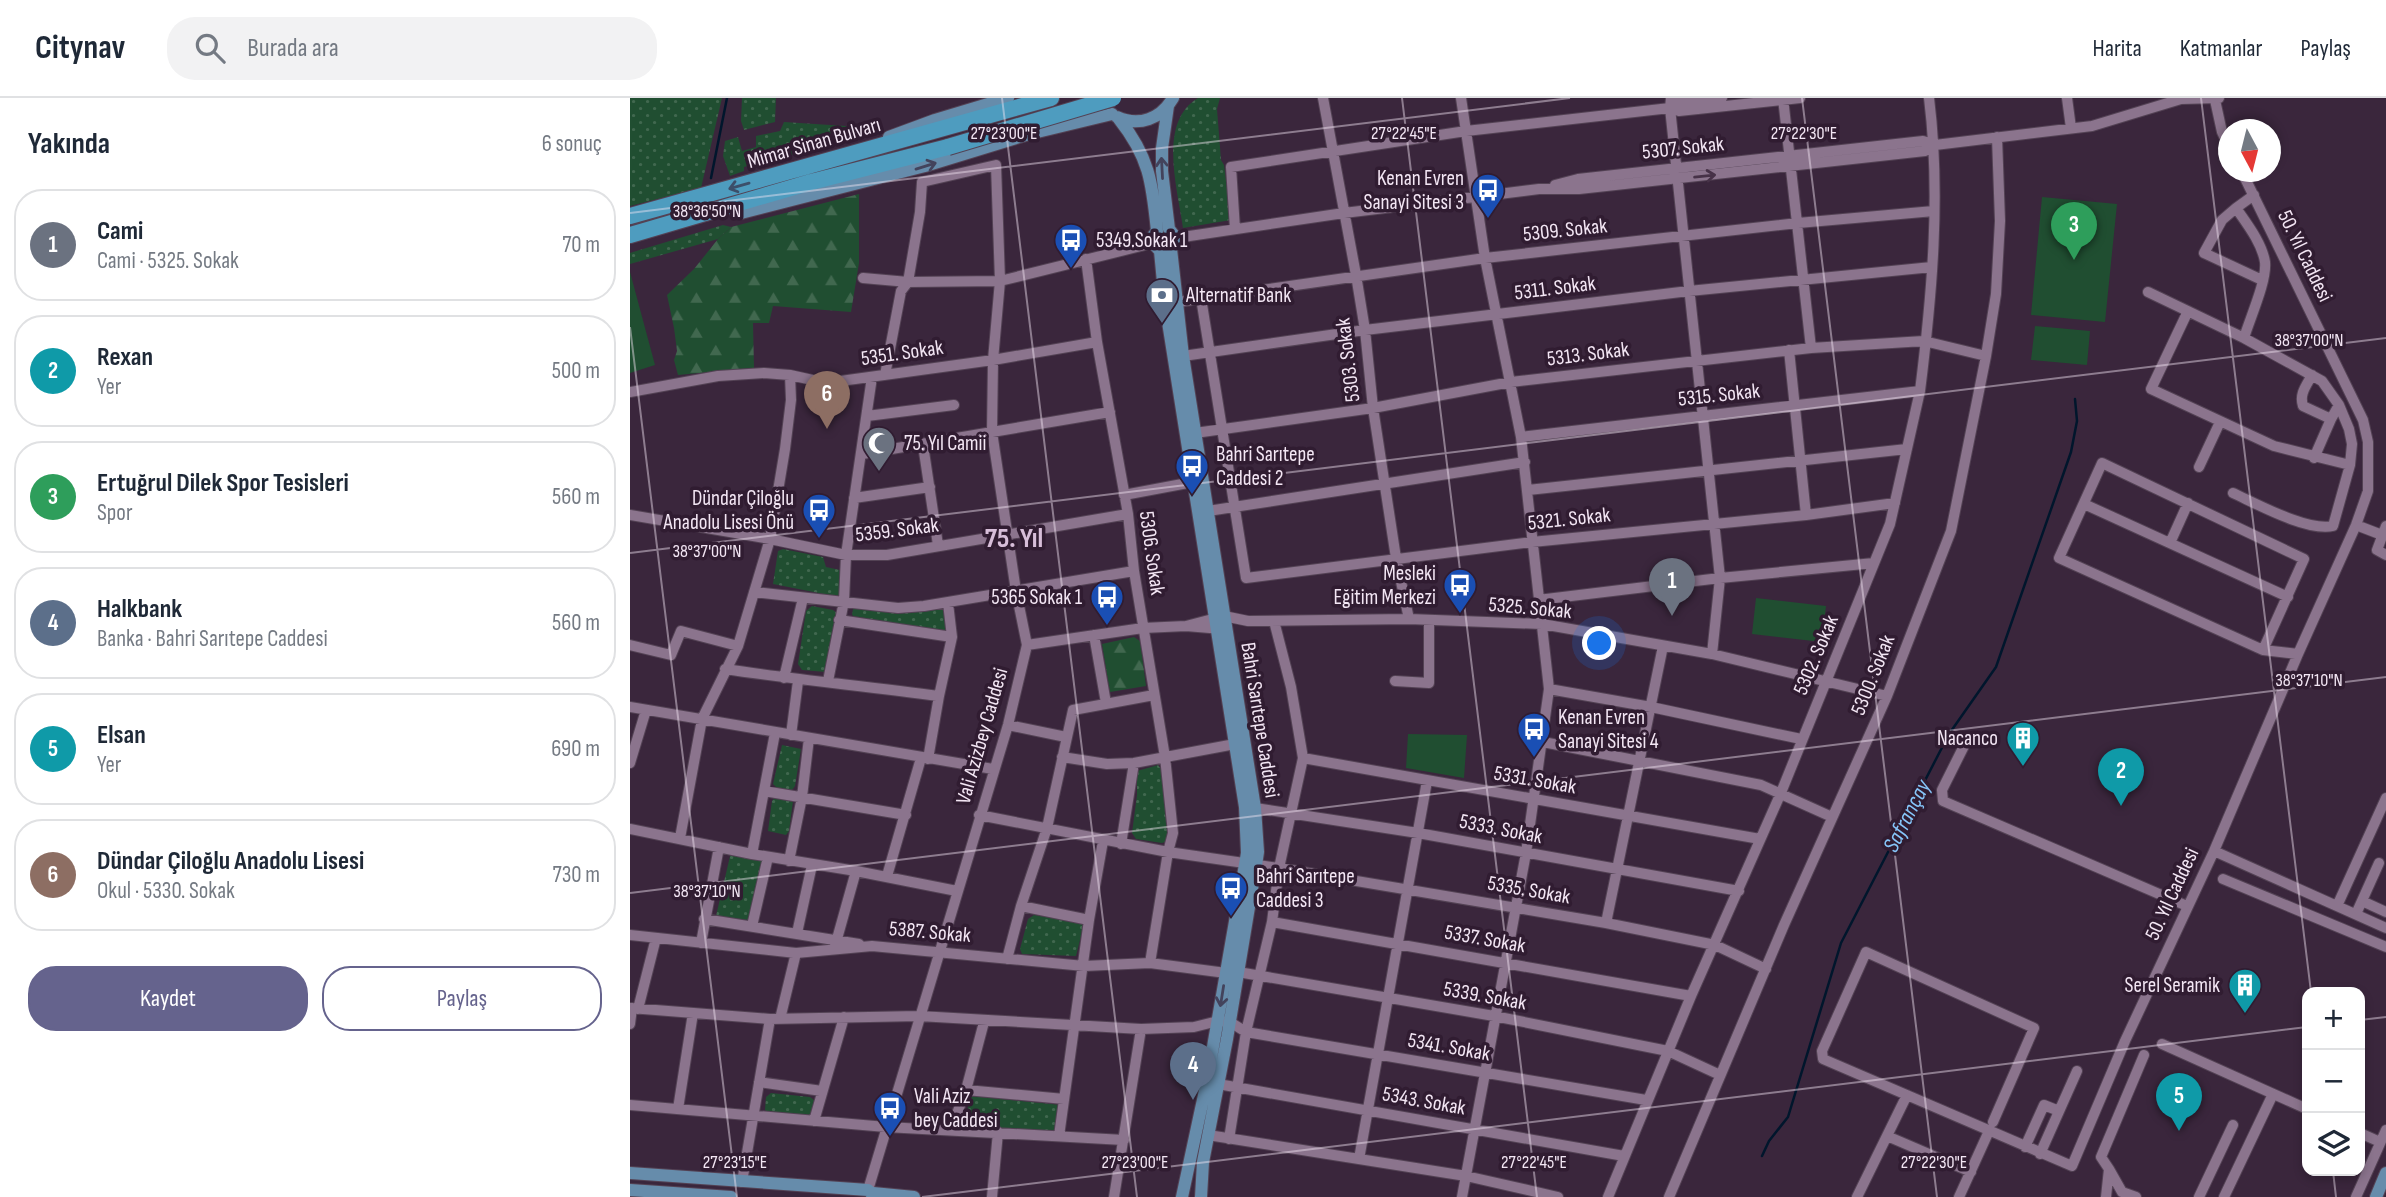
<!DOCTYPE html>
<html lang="tr">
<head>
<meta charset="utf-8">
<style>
  :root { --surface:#fff; --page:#f2f2f3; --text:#1f2937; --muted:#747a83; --line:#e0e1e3; --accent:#65638d }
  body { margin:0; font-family:"Sofia Sans Condensed",sans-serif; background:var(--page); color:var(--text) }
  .controls { position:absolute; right:21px; bottom:21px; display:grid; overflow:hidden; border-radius:14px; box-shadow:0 4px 10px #0003 }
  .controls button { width:63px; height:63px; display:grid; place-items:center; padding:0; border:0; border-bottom:2px solid var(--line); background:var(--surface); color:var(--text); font:35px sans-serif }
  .compass { position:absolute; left:1588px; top:21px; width:63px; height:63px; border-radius:50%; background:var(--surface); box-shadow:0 4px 10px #0003; rotate:173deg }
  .you { position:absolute; left:970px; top:546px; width:24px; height:24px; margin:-18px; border:5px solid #fff; border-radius:50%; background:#1a73e8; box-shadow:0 0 0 10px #1a73e833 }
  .badge { display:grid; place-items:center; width:46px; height:46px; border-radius:50%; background:var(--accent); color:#fff; font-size:23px; font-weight:700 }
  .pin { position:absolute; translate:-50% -58px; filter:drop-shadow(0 2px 4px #0008) }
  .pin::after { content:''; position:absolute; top:37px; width:24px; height:21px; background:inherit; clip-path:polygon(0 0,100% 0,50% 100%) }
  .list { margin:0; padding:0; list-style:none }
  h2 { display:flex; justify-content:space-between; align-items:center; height:91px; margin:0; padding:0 28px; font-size:30px }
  h2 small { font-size:23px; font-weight:400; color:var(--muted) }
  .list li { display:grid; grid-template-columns:46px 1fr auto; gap:21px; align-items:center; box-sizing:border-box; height:112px; margin:0 14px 14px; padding:0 14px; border:2px solid var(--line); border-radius:28px }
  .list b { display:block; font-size:26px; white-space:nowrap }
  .list p { margin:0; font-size:23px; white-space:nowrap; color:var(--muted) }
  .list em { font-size:23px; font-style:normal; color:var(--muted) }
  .actions { display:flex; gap:14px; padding:21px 28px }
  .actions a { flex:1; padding:16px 0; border:2px solid var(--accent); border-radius:28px; text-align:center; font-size:24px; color:var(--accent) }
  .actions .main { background:var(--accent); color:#fff }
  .icon { flex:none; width:38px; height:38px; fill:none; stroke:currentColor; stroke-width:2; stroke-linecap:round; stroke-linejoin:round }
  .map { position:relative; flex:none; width:1756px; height:1099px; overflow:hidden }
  header { display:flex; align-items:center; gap:42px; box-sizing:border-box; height:98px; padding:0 35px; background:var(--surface); border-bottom:2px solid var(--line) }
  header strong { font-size:33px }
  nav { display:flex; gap:38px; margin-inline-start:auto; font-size:24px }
  .search { width:490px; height:63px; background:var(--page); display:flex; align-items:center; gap:18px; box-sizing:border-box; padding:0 24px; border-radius:28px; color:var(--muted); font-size:26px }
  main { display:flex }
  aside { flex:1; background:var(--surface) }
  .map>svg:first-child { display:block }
</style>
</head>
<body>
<header>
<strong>Citynav</strong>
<div class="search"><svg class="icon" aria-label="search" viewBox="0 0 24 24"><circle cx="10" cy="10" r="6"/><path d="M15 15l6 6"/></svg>Burada ara</div>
<nav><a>Harita</a><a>Katmanlar</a><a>Paylaş</a></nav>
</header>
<main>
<aside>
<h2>Yakında<small>6 sonuç</small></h2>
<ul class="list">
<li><span class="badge" style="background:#6b7280">1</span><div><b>Cami</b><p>Cami · 5325. Sokak</p></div><em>70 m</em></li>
<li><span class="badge" style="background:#0f9aa8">2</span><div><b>Rexan</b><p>Yer</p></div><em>500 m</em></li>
<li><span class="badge" style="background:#2e9e5b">3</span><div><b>Ertuğrul Dilek Spor Tesisleri</b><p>Spor</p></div><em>560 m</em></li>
<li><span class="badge" style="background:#5c6f8a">4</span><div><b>Halkbank</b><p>Banka · Bahri Sarıtepe Caddesi</p></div><em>560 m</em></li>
<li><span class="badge" style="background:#0f9aa8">5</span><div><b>Elsan</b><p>Yer</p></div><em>690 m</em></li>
<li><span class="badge" style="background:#8d6e63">6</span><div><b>Dündar Çiloğlu Anadolu Lisesi</b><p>Okul · 5330. Sokak</p></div><em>730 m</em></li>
</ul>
<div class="actions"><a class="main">Kaydet</a><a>Paylaş</a></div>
</aside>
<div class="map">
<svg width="1756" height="1099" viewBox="0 0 1756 1099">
  <defs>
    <pattern id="grass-dots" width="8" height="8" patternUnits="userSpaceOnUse" patternTransform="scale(1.75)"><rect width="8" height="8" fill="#204e31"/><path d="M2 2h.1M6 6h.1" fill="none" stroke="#41684f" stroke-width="1.8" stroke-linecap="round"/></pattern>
    <pattern id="forest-firs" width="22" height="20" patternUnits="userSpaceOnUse" patternTransform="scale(1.75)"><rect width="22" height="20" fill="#204e31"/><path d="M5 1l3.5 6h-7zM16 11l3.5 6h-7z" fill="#41684f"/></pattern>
  </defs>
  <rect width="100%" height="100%" fill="#3a263c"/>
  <!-- grass -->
  <path fill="url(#grass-dots)" d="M0 0H92L71 90 0 108Z
    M112 0H146L145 24 114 32 111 23Z
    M568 0H590L587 11 591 62 594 67 601 122 553 130C548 92 527 24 568 0Z
    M154 24 231 29 234 39 125 66 114 69V73L100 78 93 58 95 43 108 39 112 53 126 49V38L150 33Z
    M93 127 101 129 88 141 0 166V155L3 154Z
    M153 451 193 459 196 469 210 472 214 475 209 499 143 486 148 453Z
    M224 507 316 510 317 534 223 518 222 516Z
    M182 508 203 512 207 515 196 574 172 572 168 566 176 513Z
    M152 647 171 651 165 688 162 692 147 690 143 686Z
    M528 667 531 671 540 725 535 744 532 745 506 741 502 735 507 697V673Z
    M145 699 163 703 159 733 156 737 138 733 142 703Z
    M101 754 135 760 119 822 86 818Z
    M404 817 452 825 453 830 446 858 392 856 390 851 398 821Z
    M141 995 180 999 184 1002 182 1019 139 1015 135 1012 136 999Z
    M340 998 431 1007 429 1035 334 1030Z"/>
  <!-- forest -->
  <path fill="url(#forest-firs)" d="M229 96V165L221 214 143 208 139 225H123L124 270 48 277 44 262 47 253 44 230 37 197 64 171 88 141 101 129Z
    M504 539 510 543 516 588 480 594 472 546Z"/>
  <!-- pitch -->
  <path fill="#204e31" d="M1412 99 1487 106 1475 224 1401 217Z
    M0 174 25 267 0 275Z
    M1405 228 1460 233 1457 267 1401 262Z
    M1126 500 1196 508 1192 544 1122 536Z
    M778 636 837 637 834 680 776 670Z"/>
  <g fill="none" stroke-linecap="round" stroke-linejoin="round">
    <!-- stream -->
    <path stroke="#00162c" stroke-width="2.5" d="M81 80 97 0
      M1132 1058 1139 1043 1158 1019 1211 845 1319 636 1366 569 1441 354 1447 323 1445 301"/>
    <defs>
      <path id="minor" d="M693 0 726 177 735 232 743 310 766 460 779 521
        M831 0 855 160 891 339 919 591 896 755 832 1099
        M1041 0 1040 10 1090 480 1082 556
        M1153 0 1181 250
        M1437 0 1441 30
        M1585 2 1592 34 1598 47
        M1040 10 1049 13 1170 0
        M925 87 948 81 1293 43 1305 47 1462 28 1551 1 1589 0
        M1606 110 1592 122 1574 155 1632 182
        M605 131 601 69 836 33 1040 10 1046 5 1092 0
        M546 140 714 115 845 99 909 91H949L1295 53 1305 47
        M456 161 467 244 498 416 504 473 535 659 543 735 538 754 520 865
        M233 180 278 184 370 183 523 145
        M1518 194 1614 240 1692 283 1709 307 1719 331 1722 346 1720 367 1703 428C1678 434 1627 406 1603 395
        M571 200 616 480 902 444 1176 417 1265 405
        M548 204 855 160 1168 125 1304 113
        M1558 213 1521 291 1644 348 1720 367
        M1614 240C1620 220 1637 183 1635 164 1632 145 1617 126 1606 110L1624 97
        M1159 252 1176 417
        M553 258 735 232 1059 193 1302 169
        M1682 277C1676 288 1669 296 1673 308L1701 321 1709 307
        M0 294 88 278 134 275 160 277 196 285 363 262 467 244
        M237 318 324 307
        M565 335 743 310 881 284 1181 250 1294 243 1356 258
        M891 339 1290 293
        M293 347 308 447
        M232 356 480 314
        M1684 360 1701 321
        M1569 369 1590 324
        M898 392 1277 351
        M494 397 563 384
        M224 400 300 389
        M1454 406 1658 499
        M578 413 895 364
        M0 417 140 441 216 457H257L498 416
        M1726 427 1752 437
        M1756 428 1747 452 1756 457
        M1540 445 1558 405
        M124 494 268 510 294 508 504 473
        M908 502 1090 480 1244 465
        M209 522 322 539
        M556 528 594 518 618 523 779 521 912 526 1082 556 1257 598
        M464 537 476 605
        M0 547 41 557 51 533 108 548
        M397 547 513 530 556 528 592 531
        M1633 552 1674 461 1472 365 1429 460 1633 552 1668 556
        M95 571C166 582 237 588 309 598
        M154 580 173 500
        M198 583 214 503 216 457 242 279
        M765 583 799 585V523
        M919 591 1021 609 1171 641
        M0 609 363 671
        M378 627 436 639
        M161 637 168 583
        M1338 640 1312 692 1313 703 1557 808
        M913 644 1131 687 1202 719
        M432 659 477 666 504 665 605 646
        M673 660 1130 741
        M298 661 309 598 322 539 318 505
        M0 665 16 612
        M134 693 276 717
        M625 710 788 735 1109 793
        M349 717 538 754 649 770 976 825 1085 847 1136 871
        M0 731 122 756 226 773 327 793
        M50 740 72 621 108 548 140 441 155 351 161 302 160 277
        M491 746 504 665
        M1584 753 1756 830
        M122 756 145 635
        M159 763 172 699 179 640
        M257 778 291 660
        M1593 781 1756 849
        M1732 803 1756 814
        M391 808 459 822
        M1707 808 1756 700
        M1726 816 1749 765
        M74 821 229 846
        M642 824 1061 898
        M976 825 1033 548
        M122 828 138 759
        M167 835 182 767
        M0 837 166 855 242 848 454 868 520 865 596 875
        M71 845 89 749
        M205 848 226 773
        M377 861 391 808 417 730 443 612 524 597
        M608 874 864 918 1038 953 1090 977
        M0 910 140 921 289 918 511 931 564 929 588 923 600 924 616 934 1016 1002
        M8 911 26 840
        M150 921 166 855
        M0 926 2 910
        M1532 946 1677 1011
        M129 984 192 993
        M588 986 994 1058
        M336 992 434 1001
        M0 1007 256 1029 494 1042
        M48 1011 63 915
        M184 1023 214 919
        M1363 1024 1404 930 1236 854 1192 953 1193 961 1442 1068 1495 943 1584 753 1668 556 1726 427 1738 393V344L1733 322 1612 74
        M321 1031 336 992 354 924
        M1730 1035 1750 1044
        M578 1037 836 1078 928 1099
        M429 1038 459 822 473 743
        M1257 1038 1341 1074
        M599 1041 616 934 642 824 649 770 673 660 661 589 644 523
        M1395 1049 1414 1007 1429 1013
        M1410 1056 1447 973
        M729 1061 797 683
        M1479 1071 1492 1094 1506 1099
        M112 1084 140 921
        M238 1092 378 627 397 547 386 493 362 334 363 262 370 183 366 67 292 84 290 114 278 184 271 193 255 277
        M362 1099 368 1034
        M484 1099 511 931
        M978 1099 1061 898 1150 697 1260 426 1290 293C1302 197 1311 97 1299 0
        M1039 1099 1154 827 1257 598 1321 433 1356 258 1366 196 1370 123 1367 39
        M1227 1099 1277 997
        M1329 1099 1359 1033
        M1476 1099 1479 1071 1471 1059 1514 957
        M1569 1099 1603 1027
        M1594 1099 1643 996
        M1726 1099 1756 1032"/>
      <path id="major" d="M538 8 532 50V73L539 131 546 140 541 151 553 258 625 710 628 754 626 767 597 941 573 1064 571 1099
        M487 19C509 29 531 21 543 0
        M489 21C520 60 522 85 527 133L523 138V145L530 153 535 205 615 709 617 755 577 983 552 1099
        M259 39 305 22 378 0
        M111 115 295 68 399 36 482 16
        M0 1075 238 1092 245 1099
        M0 1092 101 1099
        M243 1095 284 1099
        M1746 1099 1756 1075"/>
      <path id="highway" d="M0 118 421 0
        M0 137 181 84 318 49"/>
    </defs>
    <!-- minor casing -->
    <use href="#minor" stroke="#534254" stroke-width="12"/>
    <!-- major casing -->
    <use href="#major" stroke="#534254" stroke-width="14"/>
    <!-- highway casing -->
    <use href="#highway" stroke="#534254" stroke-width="18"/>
    <!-- minor -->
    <use href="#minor" stroke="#8b748d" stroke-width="10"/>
    <!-- major -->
    <use href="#major" stroke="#668cab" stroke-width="12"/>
    <!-- highway -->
    <use href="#highway" stroke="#4e9cbf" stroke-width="16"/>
    <defs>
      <path id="highway-bridge" d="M318 49 483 0"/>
    </defs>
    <!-- highway-bridge casing -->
    <use href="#highway-bridge" stroke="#534254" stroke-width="18" stroke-linecap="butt"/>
    <!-- highway-bridge -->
    <use href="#highway-bridge" stroke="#4e9cbf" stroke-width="16"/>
  </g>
  <!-- one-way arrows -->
  <defs><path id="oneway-shaft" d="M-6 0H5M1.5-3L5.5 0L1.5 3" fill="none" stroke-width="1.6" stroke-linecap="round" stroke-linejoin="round" transform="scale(1.75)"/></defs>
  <g stroke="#43435c">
    <use href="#oneway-shaft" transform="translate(296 68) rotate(-17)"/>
    <use href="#oneway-shaft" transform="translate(532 70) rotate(-93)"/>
    <use href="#oneway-shaft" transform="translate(592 898) rotate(99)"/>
  </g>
  <use stroke="#473248" href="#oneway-shaft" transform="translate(1075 78) rotate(-6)"/>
  <use stroke="#3c4f6a" href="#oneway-shaft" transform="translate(109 88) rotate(164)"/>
  <!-- ticks -->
  <path fill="none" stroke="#f3e6f4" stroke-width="2" stroke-opacity="0.45" d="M372 0 507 1099M772 0 907 1099M1172 0 1307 1099M1571 0 1681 894M0 115 940 0M0 229 107 1099M0 455 1756 240M0 795 1756 579M1730 922 1756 919M1703 1073 1706 1099M292 1099 1677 929"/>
  <!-- icons -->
  <defs>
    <symbol id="bus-pin" viewBox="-11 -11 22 30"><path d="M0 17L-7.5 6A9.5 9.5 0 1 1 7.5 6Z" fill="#1a4fb4" stroke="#301c31"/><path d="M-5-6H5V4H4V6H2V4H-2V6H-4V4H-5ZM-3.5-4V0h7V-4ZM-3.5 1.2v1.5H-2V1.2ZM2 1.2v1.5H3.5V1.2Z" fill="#fff"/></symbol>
    <symbol id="bank-pin" viewBox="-11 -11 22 30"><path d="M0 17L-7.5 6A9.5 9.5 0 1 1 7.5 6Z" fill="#5c6f8a" stroke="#301c31"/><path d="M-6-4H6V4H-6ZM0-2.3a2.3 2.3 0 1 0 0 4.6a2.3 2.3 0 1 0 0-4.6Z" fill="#fff"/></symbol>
    <symbol id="mosque-pin" viewBox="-11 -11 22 30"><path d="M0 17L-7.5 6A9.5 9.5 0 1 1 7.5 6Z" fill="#6b7280" stroke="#301c31"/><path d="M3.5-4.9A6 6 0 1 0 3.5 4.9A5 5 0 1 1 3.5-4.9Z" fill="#fff"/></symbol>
    <symbol id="building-pin" viewBox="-11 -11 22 30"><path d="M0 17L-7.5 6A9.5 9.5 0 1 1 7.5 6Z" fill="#0f9aa8" stroke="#301c31"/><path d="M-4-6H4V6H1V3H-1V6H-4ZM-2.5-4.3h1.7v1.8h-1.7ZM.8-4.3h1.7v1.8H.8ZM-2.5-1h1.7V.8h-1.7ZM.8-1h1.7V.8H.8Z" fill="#fff"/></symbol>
  </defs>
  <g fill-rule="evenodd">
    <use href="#bus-pin" x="839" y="73" width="38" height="52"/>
    <use href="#bus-pin" x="422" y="123" width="38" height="52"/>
    <use href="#bank-pin" x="513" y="178" width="38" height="52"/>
    <use href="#mosque-pin" x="230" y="326" width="38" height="52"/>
    <use href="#bus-pin" x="543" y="349" width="38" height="52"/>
    <use href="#bus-pin" x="170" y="393" width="38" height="52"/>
    <use href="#bus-pin" x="811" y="468" width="38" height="52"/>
    <use href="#bus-pin" x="458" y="480" width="38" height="52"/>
    <use href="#bus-pin" x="885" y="612" width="38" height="52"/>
    <use href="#building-pin" x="1374" y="621" width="38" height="52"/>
    <use href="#bus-pin" x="582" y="771" width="38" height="52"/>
    <use href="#building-pin" x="1596" y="868" width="38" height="52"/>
    <use href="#bus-pin" x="241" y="991" width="38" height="52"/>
  </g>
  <g text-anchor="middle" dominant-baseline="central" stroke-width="7" stroke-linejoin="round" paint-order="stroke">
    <!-- street labels -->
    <g font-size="21" fill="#f3e6f4" stroke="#301c31">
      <text transform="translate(184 45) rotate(-16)">Mimar Sinan Bulvarı</text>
      <text transform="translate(1053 50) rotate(-6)">5307. Sokak</text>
      <text transform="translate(935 132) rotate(-6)">5309. Sokak</text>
      <text transform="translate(1675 158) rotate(64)">50. Yıl Caddesi</text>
      <text transform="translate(925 190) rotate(-7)">5311. Sokak</text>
      <text transform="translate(272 255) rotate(-8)">5351. Sokak</text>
      <text transform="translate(958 256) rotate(-7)">5313. Sokak</text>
      <text transform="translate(718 262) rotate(-97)">5303. Sokak</text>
      <text transform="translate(1089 297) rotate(-6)">5315. Sokak</text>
      <text transform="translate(939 421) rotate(-6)">5321. Sokak</text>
      <text transform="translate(267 432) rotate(-7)">5359. Sokak</text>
      <text transform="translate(522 455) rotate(82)">5306. Sokak</text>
      <text transform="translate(900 510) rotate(5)">5325. Sokak</text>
      <text transform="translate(1186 557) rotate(-67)">5302. Sokak</text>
      <text transform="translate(1243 577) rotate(-68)">5300. Sokak</text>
      <text transform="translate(630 622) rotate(81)">Bahri Sarıtepe Caddesi</text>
      <text transform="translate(352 638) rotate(-74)">Vali Azizbey Caddesi</text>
      <text transform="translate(905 682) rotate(10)">5331. Sokak</text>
      <text transform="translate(871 731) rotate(11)">5333. Sokak</text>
      <text transform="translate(899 792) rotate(10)">5335. Sokak</text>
      <text transform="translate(1542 796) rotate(-65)">50. Yıl Caddesi</text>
      <text transform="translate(300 834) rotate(5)">5387. Sokak</text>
      <text transform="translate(855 841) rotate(10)">5337. Sokak</text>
      <text transform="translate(855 898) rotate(10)">5339. Sokak</text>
      <text transform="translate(819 949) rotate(10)">5341. Sokak</text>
      <text transform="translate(794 1003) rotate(10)">5343. Sokak</text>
    </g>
    <!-- poi labels -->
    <g font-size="21" fill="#f3e6f4" stroke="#301c31" text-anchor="start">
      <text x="834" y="80" text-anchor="end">Kenan Evren<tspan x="834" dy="24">Sanayi Sitesi 3</tspan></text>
      <text x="466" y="142">5349.Sokak 1</text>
      <text x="556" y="197">Alternatif Bank</text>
      <text x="274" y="345">75. Yıl Camii</text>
      <text x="586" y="356">Bahri Sarıtepe<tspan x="586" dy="24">Caddesi 2</tspan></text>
      <text x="164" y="400" text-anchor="end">Dündar Çiloğlu<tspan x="164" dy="24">Anadolu Lisesi Önü</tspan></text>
      <text x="806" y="475" text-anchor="end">Mesleki<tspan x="806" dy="24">Eğitim Merkezi</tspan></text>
      <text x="452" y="499" text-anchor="end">5365 Sokak 1</text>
      <text x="928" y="619">Kenan Evren<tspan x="928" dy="24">Sanayi Sitesi 4</tspan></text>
      <text x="1368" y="640" text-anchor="end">Nacanco</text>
      <text x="626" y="778">Bahri Sarıtepe<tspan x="626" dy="24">Caddesi 3</tspan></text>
      <text x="1590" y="887" text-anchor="end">Serel Seramik</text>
      <text x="284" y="998">Vali Aziz<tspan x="284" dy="24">bey Caddesi</tspan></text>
    </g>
    <!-- water labels -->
    <g font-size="23" font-style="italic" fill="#86c5f9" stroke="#301c31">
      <text transform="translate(1277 718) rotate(-63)">Safrançay</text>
    </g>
    <!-- district labels -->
    <g font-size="28" font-weight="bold" fill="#d7bed9" stroke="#301c31">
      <text x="384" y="440">75. Yıl</text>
    </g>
  </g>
  <g font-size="18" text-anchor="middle" fill="#f3e6f4" stroke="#301c31" stroke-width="7" stroke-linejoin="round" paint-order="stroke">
    <text x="374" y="41">27°23'00"E</text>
    <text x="774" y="41">27°22'45"E</text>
    <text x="1174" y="41">27°22'30"E</text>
    <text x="77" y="119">38°36'50"N</text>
    <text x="1679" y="248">38°37'00"N</text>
    <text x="77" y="459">38°37'00"N</text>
    <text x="1679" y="588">38°37'10"N</text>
    <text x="77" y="799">38°37'10"N</text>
    <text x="105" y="1070">27°23'15"E</text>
    <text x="505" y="1070">27°23'00"E</text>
    <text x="904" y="1070">27°22'45"E</text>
    <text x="1304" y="1070">27°22'30"E</text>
  </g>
</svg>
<div class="controls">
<button>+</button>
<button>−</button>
<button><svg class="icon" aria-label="layers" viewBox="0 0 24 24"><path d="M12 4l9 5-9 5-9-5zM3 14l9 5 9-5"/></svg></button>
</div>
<svg class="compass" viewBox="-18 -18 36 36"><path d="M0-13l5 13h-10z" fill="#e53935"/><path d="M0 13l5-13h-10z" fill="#747a83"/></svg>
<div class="you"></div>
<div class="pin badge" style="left:1042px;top:518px;background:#6b7280">1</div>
<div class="pin badge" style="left:1491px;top:708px;background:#0f9aa8">2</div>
<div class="pin badge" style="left:1444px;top:162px;background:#2e9e5b">3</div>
<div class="pin badge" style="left:563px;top:1002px;background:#5c6f8a">4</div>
<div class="pin badge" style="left:1549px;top:1033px;background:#0f9aa8">5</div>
<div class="pin badge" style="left:197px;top:331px;background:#8d6e63">6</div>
</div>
</main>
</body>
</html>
